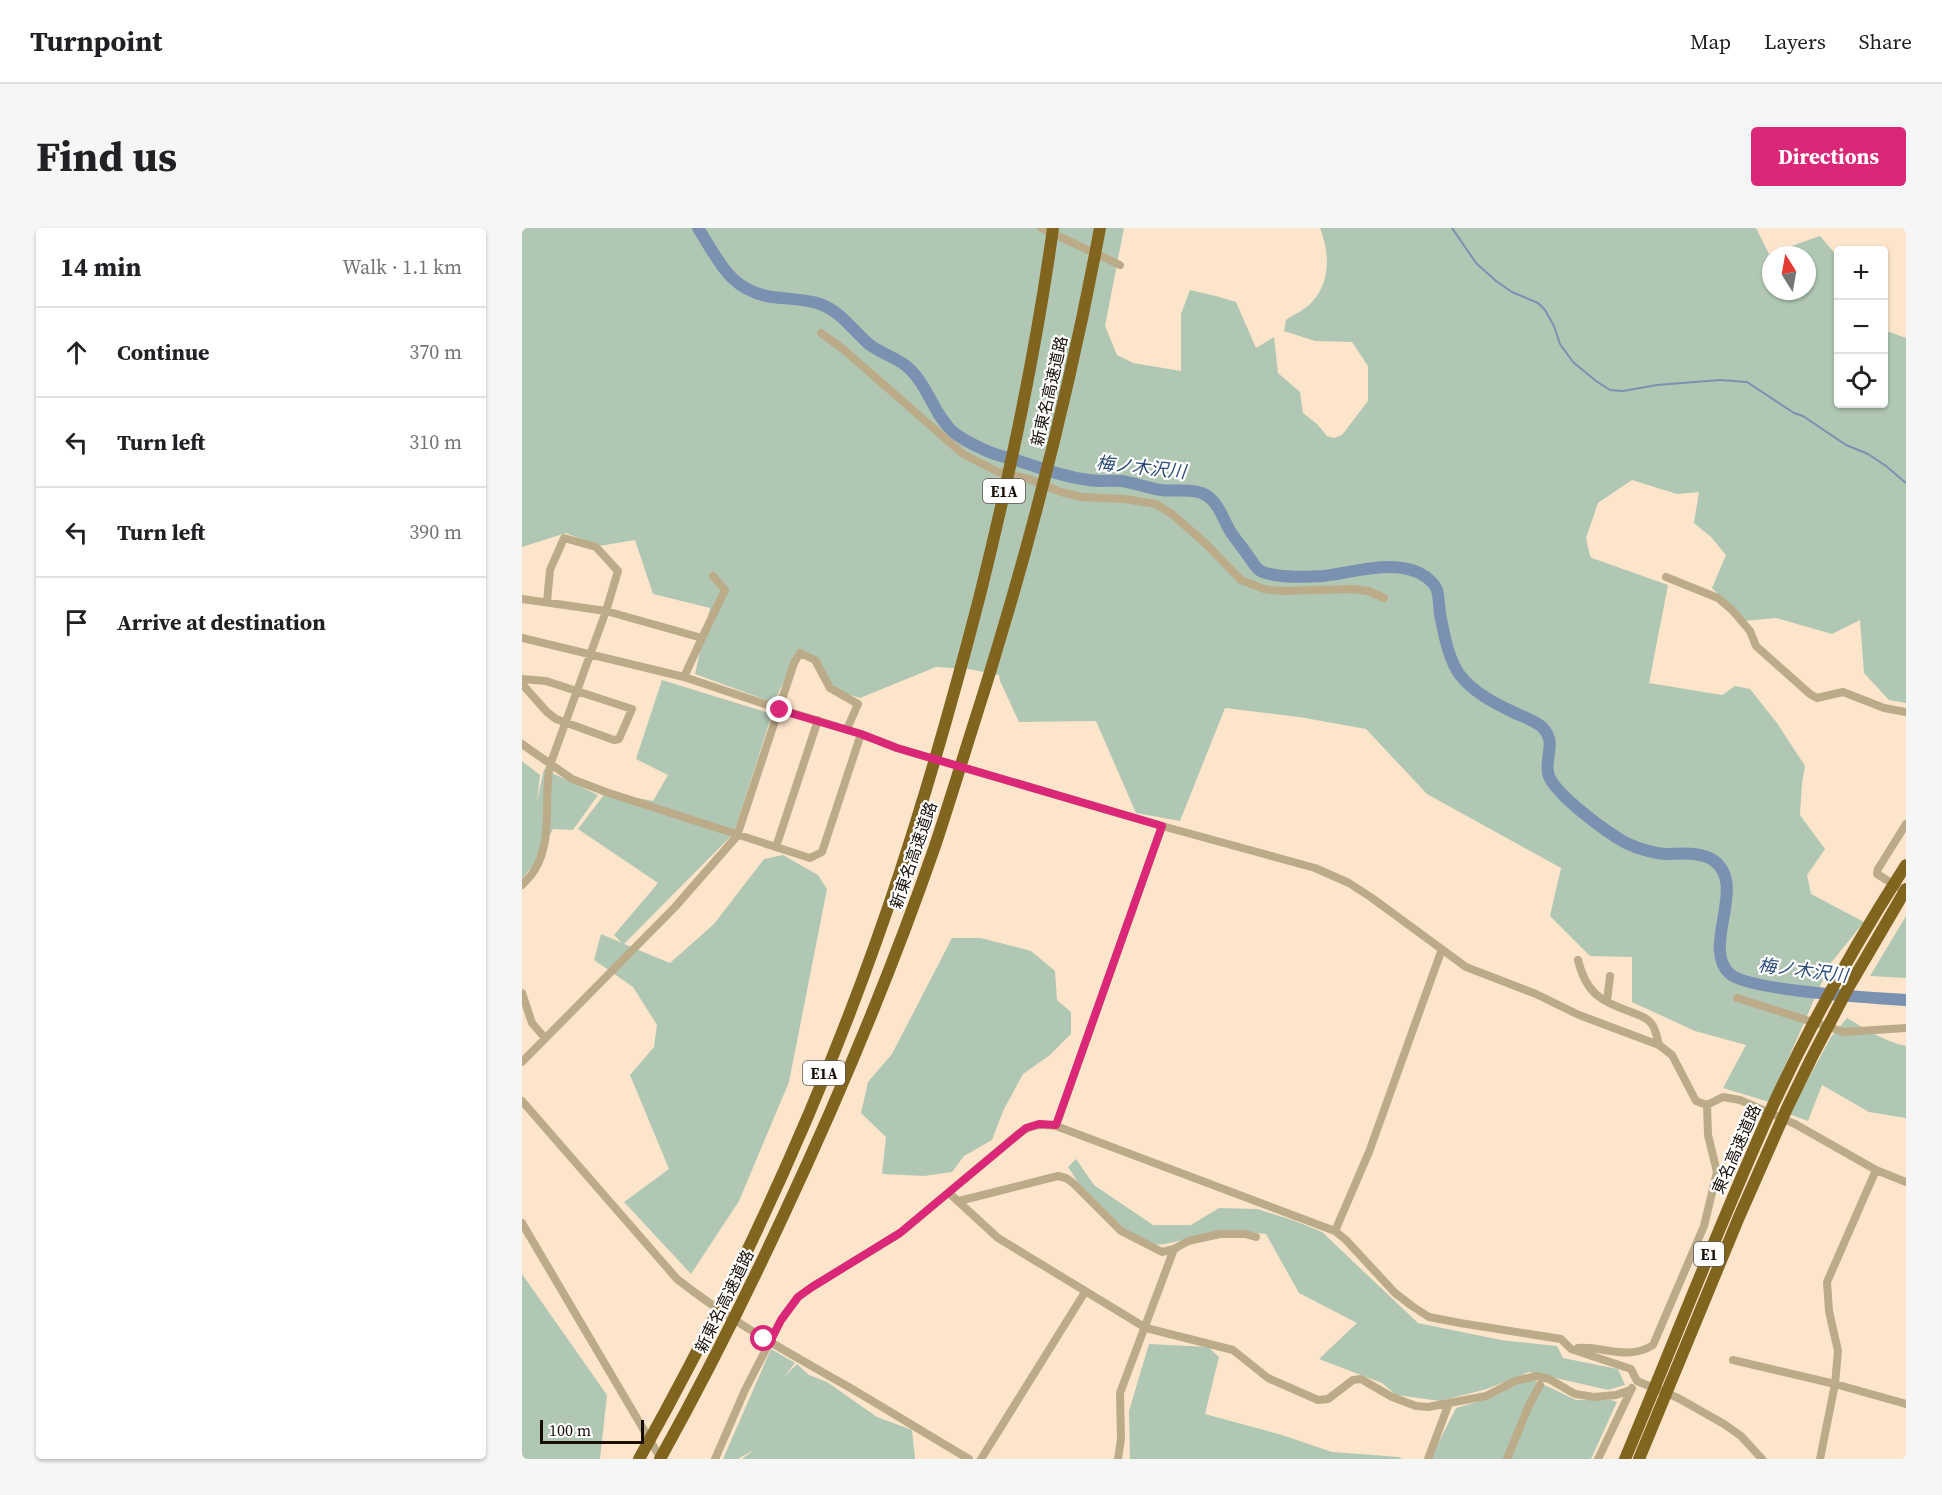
<!DOCTYPE html>
<html lang="en">
<head>
<meta charset="utf-8">
<style>
  :root { --surface:#fff; --page:#f6f6f6; --text:#202124; --muted:#757577; --line:#e0e0e0; --accent:#db2777 }
  body { margin:0; font-family:"Source Serif 4","Noto Sans JP",serif; background:var(--page); color:var(--text) }
  .controls { position:absolute; right:18px; top:18px; display:grid; overflow:hidden; border-radius:6px; box-shadow:0 2px 4px #0004 }
  .controls button { width:54px; height:54px; display:grid; place-items:center; padding:0; border:0; border-bottom:2px solid var(--line); background:var(--surface); color:var(--text); font:30px sans-serif }
  .compass { position:absolute; left:1240px; top:18px; width:54px; height:54px; border-radius:50%; background:var(--surface); box-shadow:0 2px 4px #0004; rotate:349deg }
  .scale { position:absolute; left:18px; bottom:15px; width:104px; box-sizing:border-box; padding-left:6px; border:3px solid #170f06; border-top:0; font-size:16px; line-height:21px; white-space:nowrap; color:#170f06; -webkit-text-stroke:4px #fff; paint-order:stroke }
  .stop { position:absolute; width:18px; height:18px; margin:-14px; border:4px solid #db2777; border-radius:50%; background:#fff }
  .stop.end { background:#db2777; border-color:#fff; box-shadow:0 2px 6px #0008 }
  .list { margin:0; padding:0; list-style:none }
  h2 { display:flex; justify-content:space-between; align-items:center; height:78px; margin:0; padding:0 24px; font-size:26px }
  h2 small { font-size:20px; font-weight:400; color:var(--muted) }
  .list li { display:grid; grid-template-columns:39px 1fr auto; gap:18px; align-items:center; box-sizing:border-box; height:90px; padding:0 24px; border-top:2px solid var(--line) }
  .list b { display:block; font-size:22px; white-space:nowrap }
  .list em { font-size:20px; font-style:normal; color:var(--muted) }
  .icon { flex:none; width:33px; height:33px; fill:none; stroke:currentColor; stroke-width:2; stroke-linecap:round; stroke-linejoin:round }
  .map { position:relative; flex:none; width:1384px; height:1231px; overflow:hidden; border-radius:6px }
  header { display:flex; align-items:center; gap:36px; box-sizing:border-box; height:84px; padding:0 30px; background:var(--surface); border-bottom:2px solid var(--line) }
  header strong { font-size:28px }
  nav { display:flex; gap:33px; margin-inline-start:auto; font-size:21px }
  .intro { display:flex; align-items:center; justify-content:space-between; box-sizing:border-box; height:144px; padding:0 36px }
  h1 { margin:0; font-size:42px }
  .button { padding:15px 27px; border-radius:6px; background:var(--accent); color:#fff; font-size:21px; font-weight:700 }
  main { display:flex; gap:36px; padding:0 36px }
  aside { flex:1; background:var(--surface); border-radius:6px; box-shadow:0 2px 4px #0004 }
  .map>svg:first-child { display:block }
</style>
</head>
<body>
<header>
<strong>Turnpoint</strong>
<nav><a>Map</a><a>Layers</a><a>Share</a></nav>
</header>
<div class="intro"><h1>Find us</h1><a class="button">Directions</a></div>
<main>
<aside>
<h2>14 min<small>Walk · 1.1 km</small></h2>
<ul class="list">
<li><svg class="icon" aria-label="ahead" viewBox="0 0 24 24"><path d="M12 20V5M6 11l6-6 6 6"/></svg><div><b>Continue</b></div><em>370 m</em></li>
<li><svg class="icon" aria-label="left" viewBox="0 0 24 24"><path d="M17 20v-9H6M10 6l-5 5 5 5"/></svg><div><b>Turn left</b></div><em>310 m</em></li>
<li><svg class="icon" aria-label="left" viewBox="0 0 24 24"><path d="M17 20v-9H6M10 6l-5 5 5 5"/></svg><div><b>Turn left</b></div><em>390 m</em></li>
<li><svg class="icon" aria-label="arrive" viewBox="0 0 24 24"><path d="M6 21V4h12l-3 4 3 4H6"/></svg><div><b>Arrive at destination</b></div></li>
</ul>
</aside>
<div class="map">
<svg width="1384" height="1231" viewBox="0 0 1384 1231">
  <rect width="100%" height="100%" fill="#fde5cb"/>
  <!-- green -->
  <path fill="#b0c7b3" fill-rule="evenodd" d="M0 0H602L583 98 595 127 611 135 659 143V86L668 62 694 68 714 74 734 120 752 109 756 145 778 164 781 185 795 196 805 208 812 210 820 207 846 173V138L830 114 793 113 762 103 764 92C771 87 782 82 788 76 809 55 808 26 798 0H1234L1247 26 1298 8 1316 29V176H1362V102L1384 110V475L1367 472 1342 445 1338 392 1310 406 1254 390 1221 393 1190 360 1204 327 1189 309 1172 295 1177 264 1155 266 1110 252 1076 275 1064 310 1068 328 1070 330 1146 357 1127 455 1200 467 1213 458 1228 461 1255 495 1283 538 1280 555 1278 587 1303 621 1285 647 1289 666 1342 694 1308 736 1247 874 1201 860 1224 817 1173 803 1110 774V729L1068 728 1028 688 1039 640 905 566 844 501 777 489 703 480 658 593 614 585 574 493 497 494 478 453 477 447 446 441 414 439 338 470 306 460 293 432 275 424 252 475 173 446 188 380 131 366 113 312 77 318 44 305 0 319ZM1249 27H1285V63H1249Z
    M140 452 250 486 212 605 102 716 148 735 192 696 242 631 261 627 296 647 305 661 267 854 217 973 169 1046 102 974 147 941 108 847 132 819 135 797 111 759 72 732 79 706 100 715 92 707 136 655 56 601 84 564 131 573 146 547 114 531Z
    M0 533 18 547 15 573 22 541 76 567 51 602 31 601 13 635 0 651Z
    M1384 688V750L1348 748Z
    M430 710H459L509 723 533 743 535 772 549 784V806L528 827 501 846 481 883 470 912 442 928 430 944 402 948 360 946 364 909 339 885 346 854 370 826Z
    M1325 790C1344 801 1363 814 1384 818V890L1347 884 1300 857 1286 893 1267 886 1309 809Z
    M554 931 572 957 631 997H669L697 980 735 981 773 993 800 1004 896 1095 979 1112 1035 1118 1041 1130 1096 1141 1103 1157 1086 1162 1007 1144 965 1161 918 1173 874 1167 860 1155 797 1131 835 1095 777 1065 744 1006 708 1002 643 1016 620 1018 559 959 546 939Z
    M0 1046 85 1167 78 1231H0Z
    M627 1116 686 1119 697 1129 683 1186 760 1207 810 1224 877 1229 880 1231H608L607 1183Z
    M249 1121 273 1135 262 1149 275 1136 287 1147 305 1154 355 1189 390 1202 393 1231H220L233 1221 216 1231H201Z
    M1012 1152 1054 1172H1089L1095 1174 1069 1231H908L934 1180 965 1171 992 1157Z"/>
  <g fill="none" stroke-linecap="round" stroke-linejoin="round">
    <!-- stream -->
    <path stroke="#7a91b2" stroke-width="2" d="M930 0 954 35 974 53 990 64 1016 75 1023 82 1032 98 1038 116 1051 134 1074 153 1088 162 1101 163 1135 157 1198 152 1225 154 1272 185 1281 188 1324 217 1346 226 1364 238 1384 255"/>
    <!-- river -->
    <path stroke="#7a91b2" stroke-width="12" d="M176 0C197 33 208 63 250 69 266 71 283 71 298 76 320 84 331 103 348 117 359 125 372 129 383 137 406 155 410 184 430 203 440 212 454 218 465 223 481 230 497 232 512 238 530 244 548 250 567 252 578 254 589 252 600 253 613 255 626 260 639 262 653 264 667 260 680 265 696 272 700 289 708 303 714 312 721 320 727 329 732 336 735 343 744 345 762 350 783 349 801 348 832 345 876 329 904 349 908 352 913 357 915 362 917 369 917 378 918 386 922 405 926 431 938 447 951 464 972 475 991 484 1001 489 1012 492 1020 499 1035 514 1023 528 1026 545 1030 565 1086 605 1104 615 1115 620 1131 625 1143 626 1159 626 1176 623 1191 632 1227 657 1178 719 1208 746 1228 763 1352 770 1384 772"/>
    <!-- minor -->
    <path stroke="#bcab88" stroke-width="8" d="M519 0 598 37
      M299 105 321 121 441 226 476 244 507 251 539 264 560 269 602 271 634 276 650 286 684 316 719 352 742 361 759 363 831 361 846 363 862 370
      M1144 349 1196 370 1210 382 1228 403 1234 418 1288 466 1295 470 1321 464 1362 480 1384 484
      M0 371 84 383 180 410 162 449
      M0 410 162 449 258 481 339 506 375 520 640 598 793 640 827 655 850 670 944 739 1014 766 1057 787 1137 817 1150 827 1174 873 1185 877 1201 869 1218 872 1273 896 1354 942 1384 954
      M180 410 203 362 191 348
      M0 451 24 453 110 481 97 511 92 512 34 491 25 484 0 456
      M0 516 50 551 84 564 288 630 300 624 339 506
      M254 619 296 492
      M0 657C4 653 9 648 12 643 32 612 21 571 28 537L84 383 96 343 74 319 42 310 28 342 25 374
      M1376 659 1355 646 1356 641 1384 596
      M1056 732C1064 765 1078 773 1109 784 1116 787 1124 789 1129 795 1134 801 1135 810 1137 817
      M0 765 10 795 23 810
      M1215 770 1322 804 1384 800
      M1085 773 1088 748
      M0 834 153 679 215 608 272 435 278 425 293 432 308 460 336 476 325 501
      M0 873 155 1051C208 1093 267 1125 325 1158 366 1182 406 1207 447 1231
      M534 898 640 598
      M427 965 476 1010 624 1100 711 1122 746 1150 796 1172 806 1171 831 1152 839 1151 870 1169 894 1178 906 1179 964 1168 993 1153 1014 1148 1027 1151 1053 1166 1072 1169 1094 1167 1108 1162
      M437 973 536 948 544 950 551 955 599 1003 640 1024 652 1021 666 1013 698 1006H723L734 1009
      M0 995 139 1231
      M813 1003 847 924 920 721
      M1056 1120C1082 1118 1106 1133 1131 1117L1182 998 1195 944 1186 907 1185 877
      M1211 1132 1313 1156 1384 1176
      M193 1231 223 1162 259 1092 276 1069 290 1059 378 1005 496 906C509 896 519 896 534 898L813 1003 824 1012 873 1065 890 1078 907 1089 938 1095 1039 1111 1049 1121 1109 1141 1115 1153 1156 1170 1202 1196 1219 1208 1240 1231
      M459 1231 563 1064
      M596 1231 599 1211 598 1165 652 1021
      M906 1231 927 1175
      M985 1231 1007 1177 1018 1157
      M1076 1231 1110 1160
      M1298 1231 1313 1156 1316 1123 1307 1083 1305 1054 1354 942"/>
    <!-- highway -->
    <path stroke="#81641e" stroke-width="12" d="M117 1231C220 1047 312 845 378 644 408 553 434 460 458 367 488 246 514 124 531 0
      M138 1231C183 1150 224 1068 263 984 319 864 370 742 413 618 425 582 436 546 447 511 501 344 546 173 578 0
      M1103 1231C1153 1112 1199 992 1252 875 1290 793 1335 713 1384 637
      M1117 1231 1217 989 1266 878 1290 829 1325 762 1384 661"/>
  </g>
  <g fill="none" stroke-linecap="round" stroke-linejoin="round">
    <!-- route -->
    <path stroke="#db2777" stroke-width="8" d="M242 1111 248 1114 259 1092 276 1069 290 1059 378 1005 504 900 517 896 534 897 640 598 375 520 339 506 258 482"/>
  </g>
  <g text-anchor="middle" dominant-baseline="central" stroke-width="4.5" stroke-linejoin="round" paint-order="stroke">
    <!-- shield labels -->
    <g fill="#fff" stroke="#5d5751" stroke-width="1.5">
      <rect x="461" y="251" width="42" height="24" rx="4.5"/>
      <rect x="281" y="833" width="42" height="24" rx="4.5"/>
      <rect x="1172" y="1014" width="30" height="24" rx="4.5"/>
    </g>
    <g font-size="15" font-weight="bold" fill="#170f06">
      <text x="482" y="263">E1A</text>
      <text x="302" y="845">E1A</text>
      <text x="1187" y="1026">E1</text>
    </g>
    <!-- street labels -->
    <g font-size="16" fill="#170f06" stroke="#fff">
      <text transform="translate(527 163) rotate(-77)">新東名高速道路</text>
      <text transform="translate(391 627) rotate(-71)">新東名高速道路</text>
      <text transform="translate(1214 921) rotate(-66)">東名高速道路</text>
      <text transform="translate(202 1073) rotate(-64)">新東名高速道路</text>
    </g>
    <!-- water labels -->
    <g font-size="18" font-style="italic" fill="#2c4c7a" stroke="#fff">
      <text transform="translate(619 239) rotate(6)">梅ノ木沢川</text>
      <text transform="translate(1281 742) rotate(7)">梅ノ木沢川</text>
    </g>
  </g>
</svg>
<div class="controls">
<button>+</button>
<button>−</button>
<button><svg class="icon" aria-label="locate" viewBox="0 0 24 24"><circle cx="12" cy="12" r="6"/><path d="M12 2v4M12 18v4M2 12h4M18 12h4"/></svg></button>
</div>
<svg class="compass" viewBox="-18 -18 36 36"><path d="M0-13l5 13h-10z" fill="#e53935"/><path d="M0 13l5-13h-10z" fill="#757577"/></svg>
<div class="scale">100 m</div>
<div class="stop" style="left:242px;top:1111px"></div>
<div class="stop end" style="left:258px;top:482px"></div>
</div>
</main>
</body>
</html>
